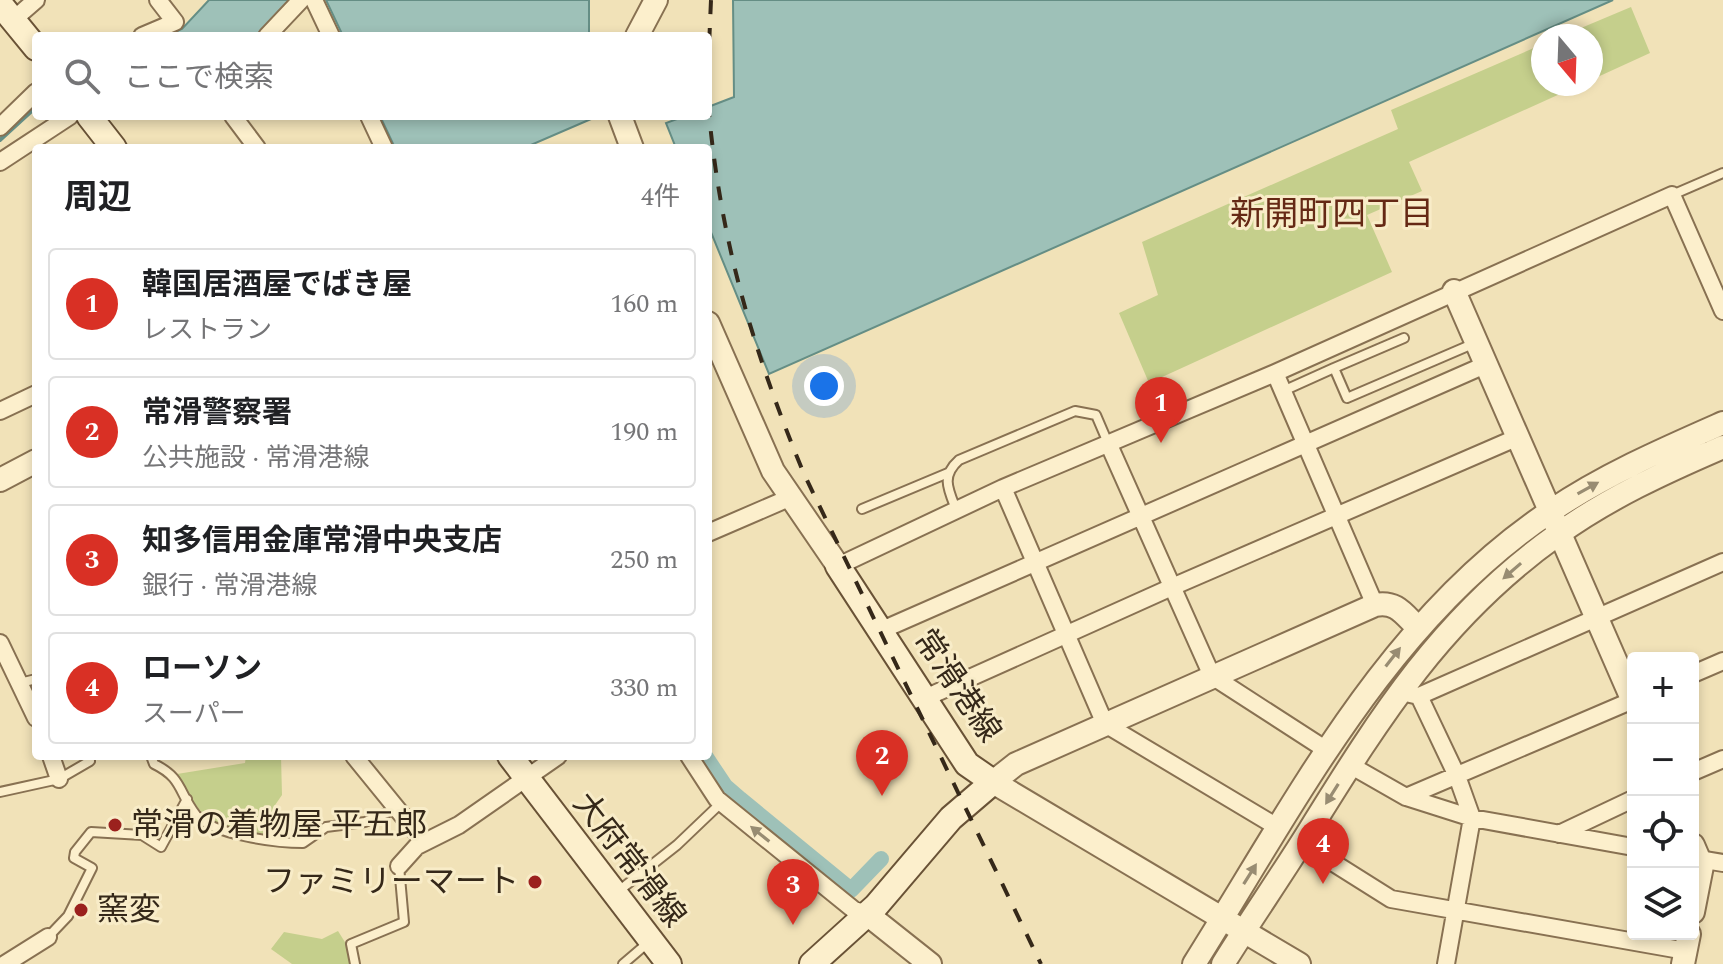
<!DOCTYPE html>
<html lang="ja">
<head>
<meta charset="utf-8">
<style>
  :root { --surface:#fff; --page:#f6f6f6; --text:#202124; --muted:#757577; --line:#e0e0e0; --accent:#d93025 }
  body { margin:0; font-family:Spectral,"Noto Sans JP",serif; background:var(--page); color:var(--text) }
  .controls { position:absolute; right:24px; bottom:24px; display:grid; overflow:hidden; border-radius:8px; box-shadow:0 4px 12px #0003 }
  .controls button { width:72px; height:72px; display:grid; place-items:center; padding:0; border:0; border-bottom:2px solid var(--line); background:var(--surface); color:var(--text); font:40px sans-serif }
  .compass { position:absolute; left:1531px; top:24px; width:72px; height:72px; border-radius:50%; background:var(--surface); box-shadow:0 4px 12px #0003; rotate:161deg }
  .you { position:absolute; left:824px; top:386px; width:28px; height:28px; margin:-20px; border:6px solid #fff; border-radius:50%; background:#1a73e8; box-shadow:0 0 0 12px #1a73e833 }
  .badge { display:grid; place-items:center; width:52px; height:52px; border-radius:50%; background:var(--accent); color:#fff; font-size:26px; font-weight:700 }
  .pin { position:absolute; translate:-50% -66px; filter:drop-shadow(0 2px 4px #0008) }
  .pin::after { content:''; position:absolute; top:42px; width:28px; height:24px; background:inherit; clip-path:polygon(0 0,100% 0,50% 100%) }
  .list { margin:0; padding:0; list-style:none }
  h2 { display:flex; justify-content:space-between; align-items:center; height:104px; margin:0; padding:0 32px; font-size:34px }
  h2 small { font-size:26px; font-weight:400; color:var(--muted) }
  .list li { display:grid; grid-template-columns:52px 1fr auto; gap:24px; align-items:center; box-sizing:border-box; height:112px; margin:0 16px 16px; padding:0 16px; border:2px solid var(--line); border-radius:8px }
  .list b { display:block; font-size:30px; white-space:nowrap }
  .list p { margin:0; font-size:26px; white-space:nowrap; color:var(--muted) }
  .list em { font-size:26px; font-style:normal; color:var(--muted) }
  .icon { flex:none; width:44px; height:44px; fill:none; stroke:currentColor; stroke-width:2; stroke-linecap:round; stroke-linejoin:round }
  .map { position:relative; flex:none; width:1723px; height:964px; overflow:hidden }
  .search { position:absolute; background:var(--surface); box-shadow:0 4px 12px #0003; left:32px; top:32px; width:680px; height:88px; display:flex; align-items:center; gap:20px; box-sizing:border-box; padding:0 28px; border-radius:8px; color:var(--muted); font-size:30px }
  .panel { position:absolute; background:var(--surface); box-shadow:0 4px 12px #0003; left:32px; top:144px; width:680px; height:616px; border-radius:8px }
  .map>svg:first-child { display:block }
</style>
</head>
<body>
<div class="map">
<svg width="1723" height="964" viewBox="0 0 1723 964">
  <rect width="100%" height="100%" fill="#f1e2b8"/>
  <!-- green -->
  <path fill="#c5cf8c" d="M1631 7 1650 53 1591 80V36H1562Z
    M1543 44V84H1582L1409 162 1422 191 1367 215 1392 272 1149 383 1119 313 1158 295 1142 242 1398 129 1391 110Z
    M246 756H281L282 795 273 808 268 836C210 825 206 826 177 774L245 763Z
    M338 931 348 947 351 964H292L271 949 284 932 322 939Z"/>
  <!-- water -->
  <path fill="#9ec1b8" stroke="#658e85" stroke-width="2" d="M209 0H291L256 36H165L182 29Z
    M326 0H589V36H343Z
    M733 0H1613L769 374 708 225V148H676L666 123 685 116H708V107L734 97Z
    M380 116H598L524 148H395Z"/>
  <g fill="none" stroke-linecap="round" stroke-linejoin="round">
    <!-- stream -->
    <path stroke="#658e85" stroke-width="4" d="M0 140 36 107"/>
    <!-- canal -->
    <path stroke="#9ec1b8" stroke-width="16" d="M705 756 725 786 740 799 851 890 881 859"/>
    <defs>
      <path id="service" d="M1672 195 1723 173
        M1334 368 1404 338
        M1283 391 1334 368 1347 398 1475 343
        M862 509 948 473
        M956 509C948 489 941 476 959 460L1075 411 1096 415 1108 443
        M20 683 36 679
        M151 756 154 764C183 778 178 792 196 815 213 835 277 843 303 843L326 827 365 822 396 809
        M0 792 59 779 90 761 89 756
        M616 893 677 845 721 803
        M48 937 68 916 92 868 74 858 75 852 91 832 142 835 161 847 187 799
        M355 964 351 944 404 922 399 866
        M623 964 650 941"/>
      <path id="minor" d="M314 0 331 36
        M13 20 36 0
        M142 36 175 22 158 0
        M267 36 301 0
        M233 116 257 148
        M369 116 384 148
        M0 127 36 92
        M0 162 70 116
        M1275 373 1375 605
        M0 411 36 394
        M1109 445 1212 676 1328 751
        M1003 488 1105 724 1279 828
        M708 533 789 498
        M838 566 1003 488 1275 373 1672 195 1723 311
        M882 630 1485 365
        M0 643 36 718
        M1693 674 1723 661
        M1410 694 1419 696 1457 776 1472 818 1446 964
        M1419 696 1723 562
        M925 698 1172 587 1516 438
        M51 756 59 779
        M354 756 424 842
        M689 756 717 799 854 910 867 914
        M1350 765 1406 797 1472 818 1633 847
        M1693 772 1723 759
        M1406 797 1633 700
        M1559 834 1633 799
        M1302 843 1391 899 1686 951
        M1693 858 1723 863
        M399 866 417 846 459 825 558 756
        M5 964 48 937"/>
      <path id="tertiary" d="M637 36 656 0
        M620 116 632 148
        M1454 291 1633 701
        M708 323 773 471 838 566
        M0 480 36 461
        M1693 845 1702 866 1693 912
        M867 914 930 964
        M1194 964C1296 802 1387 620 1551 511 1604 475 1664 449 1723 423
        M1223 964C1251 919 1281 876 1309 831 1381 715 1443 616 1557 535 1608 498 1665 472 1723 447
        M1299 964 993 782 1016 764 1375 605C1396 601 1403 613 1417 627
        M1683 964 1689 934"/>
      <path id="secondary" d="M0 4 36 48
        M89 116 114 148
        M510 756 669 964
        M812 964 876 906 951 818 993 782 967 764 838 566"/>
    </defs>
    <!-- service casing -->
    <use href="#service" stroke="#887152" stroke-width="12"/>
    <!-- minor casing -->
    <use href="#minor" stroke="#887152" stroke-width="20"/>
    <!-- tertiary casing -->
    <use href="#tertiary" stroke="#887152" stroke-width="26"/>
    <!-- secondary casing -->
    <use href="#secondary" stroke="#695236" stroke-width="28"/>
    <!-- service -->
    <use href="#service" stroke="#fcefcc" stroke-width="8"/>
    <!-- minor -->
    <use href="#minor" stroke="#fcefcc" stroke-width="16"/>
    <!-- tertiary -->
    <use href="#tertiary" stroke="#fcefcc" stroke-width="22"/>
    <!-- secondary -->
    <use href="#secondary" stroke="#fcefcc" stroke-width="24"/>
    <!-- rail -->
    <path stroke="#352819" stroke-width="4" stroke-dasharray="14 14" stroke-linecap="butt" d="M708 70 711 0
      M708 103C720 240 752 348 804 474L1041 964"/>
  </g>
  <!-- one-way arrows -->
  <defs><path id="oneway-solid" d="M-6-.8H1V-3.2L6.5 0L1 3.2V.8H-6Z" transform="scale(2)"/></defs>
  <g fill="#988c72">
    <use href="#oneway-solid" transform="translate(1588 488) rotate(-29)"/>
    <use href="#oneway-solid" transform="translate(1512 571) rotate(139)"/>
    <use href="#oneway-solid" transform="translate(1393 657) rotate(-52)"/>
    <use href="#oneway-solid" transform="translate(1332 794) rotate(122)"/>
    <use href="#oneway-solid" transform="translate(760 834) rotate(-141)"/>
    <use href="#oneway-solid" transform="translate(1250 874) rotate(-58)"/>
  </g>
  <!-- markers -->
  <g fill="#9b211e" stroke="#f8ecc8" stroke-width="3">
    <circle cx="115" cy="825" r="8"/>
    <circle cx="535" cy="882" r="8"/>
    <circle cx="81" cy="910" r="8"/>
  </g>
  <g text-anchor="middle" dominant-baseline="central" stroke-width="6" stroke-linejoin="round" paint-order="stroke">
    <!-- street labels -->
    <g font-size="32" fill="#352819" stroke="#f8ecc8">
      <text transform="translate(957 686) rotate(56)">常滑港線</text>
      <text transform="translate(629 860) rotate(52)">大府常滑線</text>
    </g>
    <!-- poi labels -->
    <g font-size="32" fill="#352819" stroke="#f8ecc8" text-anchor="start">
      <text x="131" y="825">常滑の着物屋 平五郎</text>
      <text x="519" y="882" text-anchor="end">ファミリーマート</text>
      <text x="97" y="910">窯変</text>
    </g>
    <!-- neighbourhood labels -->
    <g font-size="34" fill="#652915" stroke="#f8ecc8">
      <text x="1332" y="215">新開町四丁目</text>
    </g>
  </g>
</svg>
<div class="controls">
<button>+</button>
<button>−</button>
<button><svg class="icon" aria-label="locate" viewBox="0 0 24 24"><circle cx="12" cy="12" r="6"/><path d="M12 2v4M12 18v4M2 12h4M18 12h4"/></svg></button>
<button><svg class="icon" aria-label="layers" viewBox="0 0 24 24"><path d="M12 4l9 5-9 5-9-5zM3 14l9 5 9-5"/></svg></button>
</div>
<svg class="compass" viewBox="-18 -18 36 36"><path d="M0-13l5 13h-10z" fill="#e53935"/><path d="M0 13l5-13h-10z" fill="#757577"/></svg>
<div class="you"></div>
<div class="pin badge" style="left:1161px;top:443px">1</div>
<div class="pin badge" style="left:882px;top:796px">2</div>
<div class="pin badge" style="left:793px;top:925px">3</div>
<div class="pin badge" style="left:1323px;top:884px">4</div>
<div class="search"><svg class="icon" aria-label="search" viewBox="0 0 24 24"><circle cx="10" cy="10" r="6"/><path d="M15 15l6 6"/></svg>ここで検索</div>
<section class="panel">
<h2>周辺<small>4件</small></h2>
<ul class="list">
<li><span class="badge">1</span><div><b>韓国居酒屋でばき屋</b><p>レストラン</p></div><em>160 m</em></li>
<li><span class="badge">2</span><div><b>常滑警察署</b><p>公共施設 · 常滑港線</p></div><em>190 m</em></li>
<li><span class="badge">3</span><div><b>知多信用金庫常滑中央支店</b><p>銀行 · 常滑港線</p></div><em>250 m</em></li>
<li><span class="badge">4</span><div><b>ローソン</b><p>スーパー</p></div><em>330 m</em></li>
</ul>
</section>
</div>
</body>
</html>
